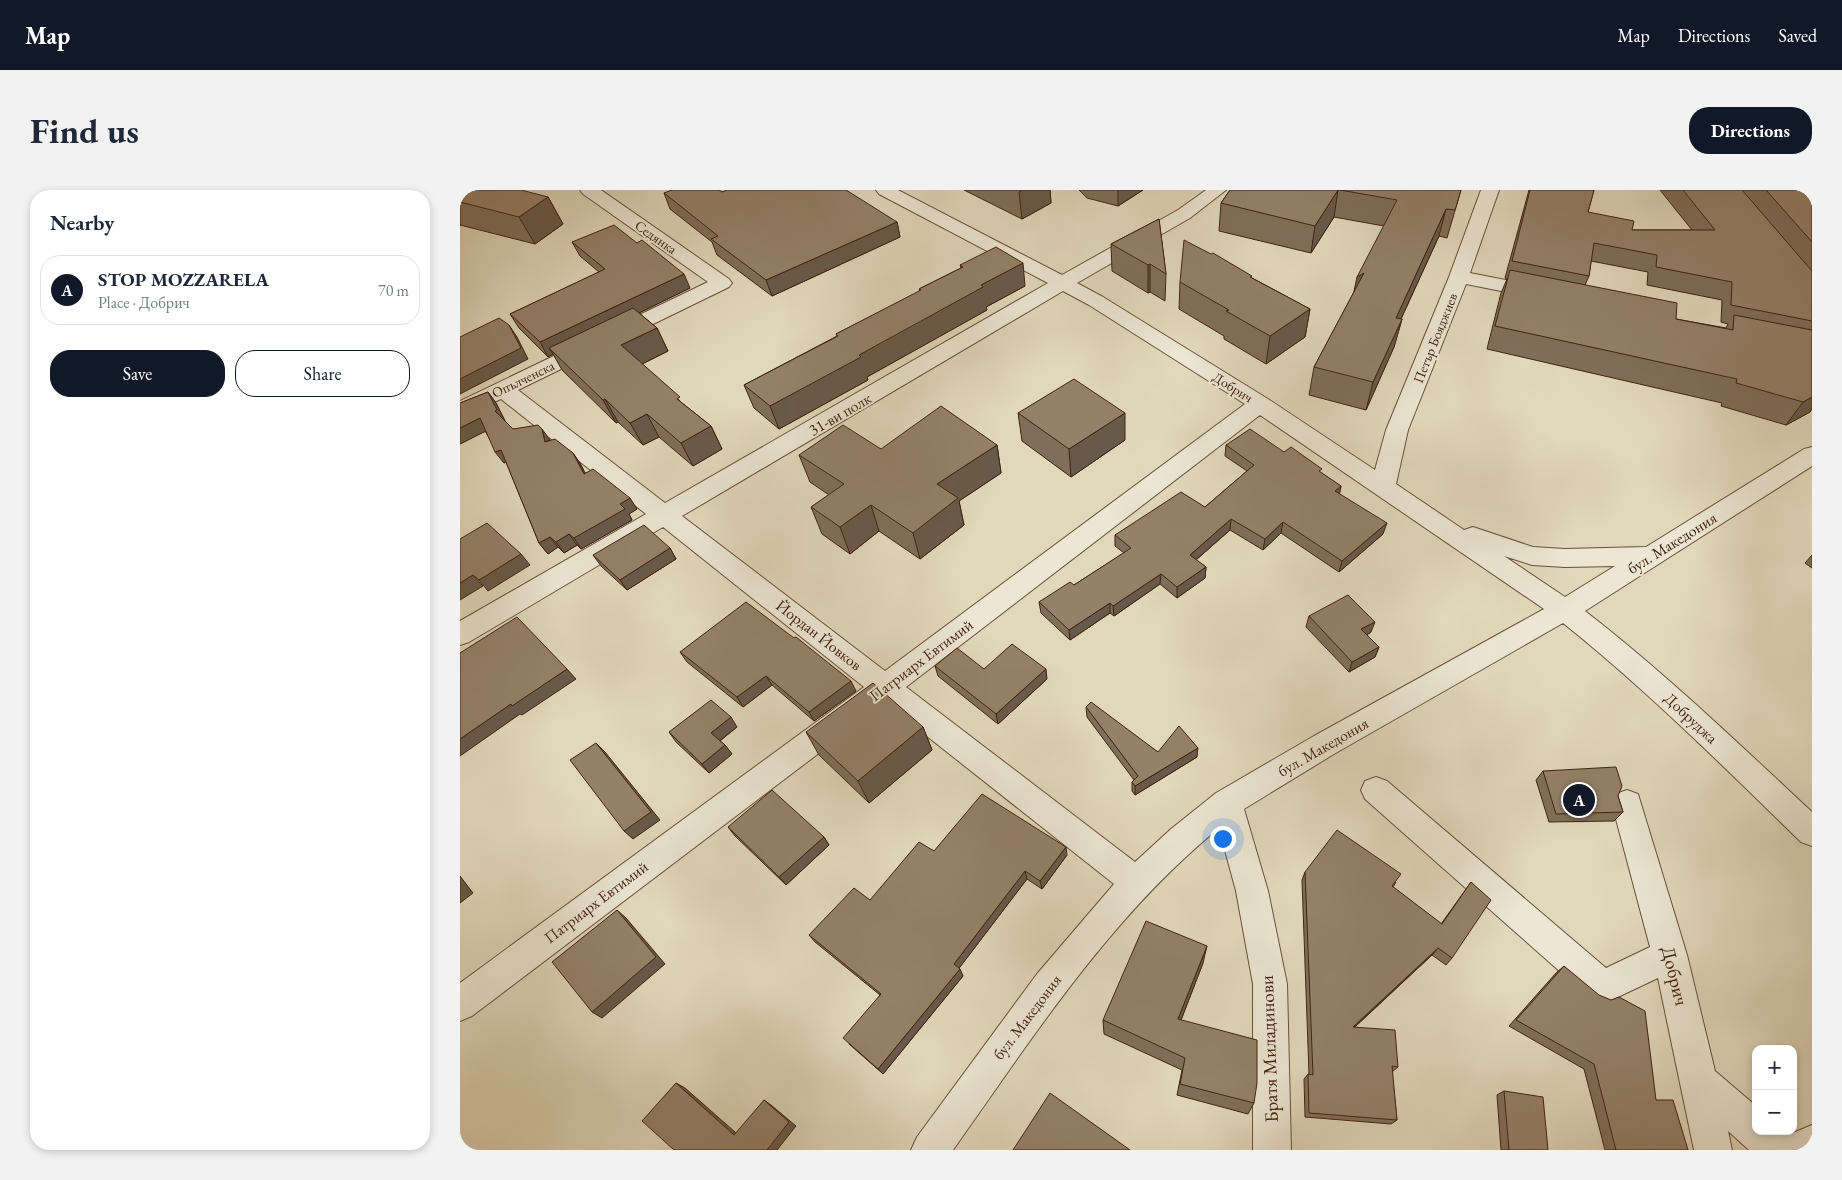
<!DOCTYPE html>
<html lang="en">
<head>
<meta charset="utf-8">
<style>
  :root { --surface:#fff; --page:#f2f2f3; --text:#1f2937; --muted:#747a83; --line:#e0e1e3; --accent:#111827 }
  body { margin:0; font-family:"EB Garamond",serif; background:var(--page); color:var(--text) }
  .controls { position:absolute; right:15px; bottom:15px; display:grid; overflow:hidden; border-radius:10px; box-shadow:0 2px 8px #0003 }
  .controls button { width:45px; height:45px; display:grid; place-items:center; padding:0; border:0; border-bottom:1px solid var(--line); background:var(--surface); color:var(--text); font:25px sans-serif }
  .you { position:absolute; left:762px; top:648px; width:18px; height:18px; margin:-12px; border:4px solid #fff; border-radius:50%; background:#1a73e8; box-shadow:0 0 0 8px #1a73e833 }
  .badge { display:grid; place-items:center; width:32px; height:32px; border-radius:50%; background:var(--accent); color:#fff; font-size:16px; font-weight:700 }
  .pin { position:absolute; translate:-50% -50%; border:2px solid #fff; box-shadow:0 1px 5px #0006 }
  .list { margin:0; padding:0; list-style:none }
  h2 { display:flex; justify-content:space-between; align-items:center; height:65px; margin:0; padding:0 20px; font-size:21px }
  h2 small { font-size:16px; font-weight:400; color:var(--muted) }
  .list li { display:grid; grid-template-columns:32px 1fr auto; gap:15px; align-items:center; box-sizing:border-box; height:70px; margin:0 10px 10px; padding:0 10px; border:1px solid var(--line); border-radius:20px }
  .list b { display:block; font-size:19px; white-space:nowrap }
  .list p { margin:0; font-size:16px; white-space:nowrap; color:var(--muted) }
  .list em { font-size:16px; font-style:normal; color:var(--muted) }
  .actions { display:flex; gap:10px; padding:15px 20px }
  .actions a { flex:1; padding:11px 0; border:1px solid var(--accent); border-radius:20px; text-align:center; font-size:18px; color:var(--accent) }
  .actions .main { background:var(--accent); color:#fff }
  .map { position:relative; flex:none; width:1352px; height:960px; overflow:hidden; border-radius:20px }
  header { display:flex; align-items:center; gap:30px; box-sizing:border-box; height:70px; padding:0 25px; background:var(--accent); color:#fff }
  header strong { font-size:24px }
  nav { display:flex; gap:28px; margin-inline-start:auto; font-size:18px }
  .intro { display:flex; align-items:center; justify-content:space-between; box-sizing:border-box; height:120px; padding:0 30px }
  h1 { margin:0; font-size:35px }
  .button { padding:12px 22px; border-radius:20px; background:var(--accent); color:#fff; font-size:18px; font-weight:700 }
  main { display:flex; gap:30px; padding:0 30px }
  aside { flex:1; background:var(--surface); border-radius:20px; box-shadow:0 2px 8px #0003 }
  .map>svg:first-child { display:block }
</style>
</head>
<body>
<header>
<strong>Map</strong>
<nav><a>Map</a><a>Directions</a><a>Saved</a></nav>
</header>
<div class="intro"><h1>Find us</h1><a class="button">Directions</a></div>
<main>
<aside>
<h2>Nearby<small></small></h2>
<ul class="list">
<li><span class="badge">A</span><div><b>STOP MOZZARELA</b><p>Place · Добрич</p></div><em>70 m</em></li>
</ul>
<div class="actions"><a class="main">Save</a><a>Share</a></div>
</aside>
<div class="map">
<svg width="1352" height="960" viewBox="0 0 1352 960">
  <rect width="100%" height="100%" fill="#e1d8bb"/>
  <filter id="stains"><feTurbulence type="fractalNoise" baseFrequency=".004" numOctaves="4"/><feColorMatrix values="0 0 0 0 .2 0 0 0 0 .09 0 0 0 0 .02 0 0 0 .5 -.17"/></filter>
  <radialGradient id="worn" r=".72"><stop offset=".6" stop-color="#630" stop-opacity="0"/><stop offset="1" stop-color="#630" stop-opacity=".3"/></radialGradient>
  <g fill="none" stroke-linecap="round" stroke-linejoin="round">
    <defs>
      <path id="minor" d="M120 0H141L269 89 272 93 269 97 58 200 205 313 588 93 419 4 416 0H438L602 85 718 20 746 0H766L730 28 617 93 643 107 808 209 915 280 926 240 989 87 1021 0H1039L1010 83 1081 97 1088 99 1091 103 1088 107 1081 109 1006 94 948 240 936 294 1004 340 1013 337 1073 357 1105 359 1186 357 1344 259 1352 257V276L1125 421C1205 483 1278 553 1352 622V656L1341 652C1264 577 1188 501 1103 433L874 564 784 619 808 701 827 794 831 960H793V794L776 701 759 638C650 727 573 847 493 960H451L457 947 577 784 654 694 425 513 12 826 0 831V793L404 497 203 337 9 452 0 455V431L186 324 41 209 0 227V211L248 92 123 4ZM603 101 629 115 785 214 425 481 222 326ZM800 225 1084 419 854 546 756 603 711 639 675 672 446 497ZM1044 366 1072 375 1105 377 1155 376 1105 407Z
        M916 587 927 591 1146 778 1190 757 1152 614 1156 604 1167 600 1178 604 1227 765 1255 881 1296 916V941H1324L1328 945 1352 935V960H1289L1268 941 1272 960H1234L1198 788 1143 814 1131 809 905 609 901 600 905 591Z"/>
    </defs>
    <!-- minor casing -->
    <use href="#minor" stroke="#68503c" stroke-width="2"/>
    <!-- minor -->
    <use href="#minor" fill="#ece6d3" fill-rule="evenodd"/>
  </g>
  <!-- wall -->
  <path fill="#7f6f5a" stroke="#402211" fill-rule="evenodd" d="M0 0 88 7 103 34 75 54 0 35Z
    M504 0H590L591 13 562 29Z
    M619 0H683L658 16 627 8Z
    M770 0H1001L987 48 979 46 941 129H942L934 157 906 220 849 205 854 177 894 102 924 36 874 27 851 63 759 41 761 13Z
    M1069 0H1134L1128 22 1172 40H1232L1200 0H1352V139L1351 140H1352V218L1350 222 1326 235 1261 216 1262 213 1027 159 1041 103 1047 89 1045 88ZM1131 71 1188 82 1187 95 1262 110 1261 132 1268 134 1266 138 1216 129 1125 95 1129 86Z
    M262 2 437 32 440 47 312 106 257 65 252 52 210 19 204 3Z
    M699 29 706 84 705 111 690 102 688 103 652 81 651 54Z
    M112 52 230 98 179 123 197 138 208 161 182 174 222 213 251 236 262 259 233 276 199 247 183 255 158 232 156 233 102 180 93 164 88 167 59 138 50 124 139 82 120 66Z
    M500 75 565 96 526 117 527 120 407 187 408 190 319 239 294 218 284 195 377 146 376 144 460 101 459 99 501 78Z
    M792 88 850 119 845 147 806 174 764 149V146L719 119 720 92Z
    M28 202 36 213 45 231 53 239 90 251 113 263 121 275 125 283 177 319 169 324 172 330 121 359 117 355 104 363 98 357 88 364 79 353 46 272 44 273 25 241 0 254V213Z
    M558 223 665 250 611 287 562 251Z
    M537 255 541 283 499 311 504 335 460 369 419 341 390 364 362 344 351 317 369 305 350 292 339 265 421 259Z
    M766 255 824 262 861 283 881 296 879 304 923 344 879 382 821 343 803 360 770 340 736 370 746 377 745 388 717 408 700 394 654 426 650 423 610 450 581 423 579 412 614 395 664 363 655 356V345L745 317 787 281 765 266Z
    M210 358 216 369 167 400 141 376 133 365Z
    M1352 365V378L1345 373Z
    M849 426 911 442 907 445 919 457 915 467 889 482 846 437Z
    M220 462 396 501 354 531 312 495 283 517 227 472Z
    M475 476 524 479 587 489 538 534 478 486Z
    M626 517 698 562 737 567 675 605 672 601V592L674 590 627 527Z
    M277 537 260 551 265 555 272 564 249 583 216 552 209 542Z
    M463 537 472 560 409 613 359 565 346 542Z
    M1083 581 1158 606 1163 622 1154 631 1089 632 1076 590Z
    M268 637 364 647 369 655 326 695 275 646Z
    M474 661 607 665 582 699 567 689 499 778 503 786 423 884 389 854 420 805 355 752 349 745 410 710Z
    M845 682 936 692 933 697 981 734 1011 692 992 768 986 775 972 765 895 837 938 877 932 882 937 930 931 934 845 927 844 889 848 884H849L842 690Z
    M743 773 721 830 794 913 788 924 717 905 722 880 644 844 643 830Z
    M1104 776 1196 910 1228 960H1145L1124 879 1049 836 1096 783Z
    M1044 901 1088 960H1041L1037 905Z"/>
  <!-- shaded-wall -->
  <path fill="#685a4a" stroke="#402211" d="M562 0H590L591 13 562 29 559 2Z
    M658 0H683L658 16Z
    M878 0 874 27 851 63 855 36Z
    M88 7 103 34 75 54 59 27Z
    M986 19 979 46 929 155 936 128Z
    M437 32 440 47 312 106 306 90Z
    M563 73 565 96 526 117 527 120 407 187 408 190 319 239 310 216 521 95Z
    M690 74V102L688 103V75Z
    M904 83 891 115 897 87Z
    M224 84 230 98 95 164 89 158 93 164 88 167 80 152Z
    M850 119 845 147 806 174 810 146Z
    M942 129 934 157 906 220 913 192Z
    M49 135 57 147 68 169 0 204V189Z
    M197 138 208 161 174 178 161 155Z
    M28 202 36 213 45 231 35 221Z
    M1352 207V218L1350 222 1326 235 1343 212Z
    M145 209 158 232 156 233 143 210Z
    M665 223V250L611 287 609 259Z
    M187 224 199 247 183 255 170 233Z
    M20 228 28 240 0 254V238Z
    M251 236 262 259 233 276 221 253Z
    M82 239 90 250 85 252Z
    M537 255 541 283 499 311 504 335 460 369 453 343 477 294Z
    M41 260 49 271 44 273 35 262Z
    M113 263 121 275 131 295 124 284Z
    M881 296 879 307 875 301Z
    M170 308 177 319 169 324 172 330 121 359 114 348 160 314Z
    M411 315 419 341 390 364 380 337Z
    M771 329 770 340 729 376 730 365Z
    M823 332 821 343 803 360 805 349Z
    M927 333 923 344 879 382 882 371Z
    M109 344 117 355 104 363 96 352Z
    M90 347 98 357 88 364 79 353Z
    M210 358 216 369 167 400 160 390Z
    M61 364 70 375 28 401 19 390Z
    M746 377 745 388 717 408V397Z
    M701 384 700 394 654 426 653 416Z
    M13 385 23 396 0 410V393Z
    M650 413V423L610 450 609 440Z
    M915 432 911 442 898 450 901 439Z
    M919 457 915 467 889 482 892 472Z
    M107 479 116 489 62 525 60 524 0 566V549L51 514Z
    M586 479 587 489 538 534 536 524Z
    M306 486 312 495 283 517 277 507Z
    M391 491 396 501 354 531 349 522Z
    M271 527 277 537 258 552 251 543Z
    M463 537 472 560 409 613 398 591Z
    M136 553 145 562 200 630 173 649 164 641Z
    M265 555 272 564 249 583 242 574Z
    M738 558 737 567 675 605V596Z
    M364 647 369 655 326 695 319 687Z
    M606 657 607 665 582 699 580 691Z
    M565 681 567 689 497 781 494 774Z
    M0 686 13 703 0 713Z
    M157 720 166 728 205 774 142 828 132 822Z
    M747 756 743 773 716 843 718 829Z
    M978 758 972 765 889 842 893 837Z
    M500 779 503 786 423 884 418 879Z
    M216 893 225 898 283 949 274 945Z
    M304 910 311 915 336 936 317 960H307Z"/>
  <!-- building -->
  <path fill="#948169" stroke="#402211" d="M0 0H61L88 7 59 27 0 12Z
    M212 0H259L262 2 267 0H386L437 32 306 90 251 49 258 46 204 3Z
    M770 0H878L855 36 761 13Z
    M880 0H1001L995 20 986 19 936 128 942 129 913 192 854 177 904 83 897 87 937 10Z
    M1070 0H1134L1128 22 1174 31 1172 40H1255L1223 0H1282L1352 81V131L1271 115 1272 92 1196 77 1197 65 1134 53 1129 86 1052 71Z
    M1306 0H1352V52Z
    M699 29 706 84 690 74 688 75 651 54Z
    M154 35 177 53 182 50 224 84 80 152 50 124 145 79 112 52Z
    M724 50 751 64 753 63 792 86 790 87 850 119 810 146 766 121 769 120 720 92Z
    M536 57 563 73 521 95 523 97 399 165 401 167 310 216 284 195 378 146 376 144 461 100 459 99 503 77 500 75Z
    M1050 80 1217 113 1216 129 1273 140 1274 125 1352 140V207L1343 212 1276 193 1277 189 1035 136Z
    M173 118 197 138 161 155 220 207 217 209 251 236 221 253 187 224 170 233 145 209 143 210 89 158Z
    M39 128 49 135 61 158 0 189V147Z
    M614 189 665 223 609 259 558 223Z
    M28 202 37 220 35 221 53 239 78 235 82 239 85 252 95 249 113 263 124 284 133 279 170 308 160 314 165 319 114 348 109 344 96 352 90 347 79 353 41 260 35 262 20 228 0 238V213Z
    M481 216 537 255 477 294 498 308 453 343 411 315 380 337 351 317 384 294 339 265 383 235 421 259Z
    M790 239 824 262 831 257 862 279 859 281 881 296 875 301 927 333 882 371 823 332 805 349 771 329 730 365 746 377 717 397 701 384 653 416 650 413 609 440 579 412 610 392 614 395 671 358 655 345 721 302 745 317 794 275 766 255Z
    M27 333 61 364 19 390 13 385 0 393V349Z
    M184 335 210 358 160 390 133 365Z
    M888 405 915 432 901 439 919 457 892 472 849 426Z
    M286 412 334 448 336 447 391 491 349 522 306 486 277 507 220 462Z
    M57 427 107 479 52 516 51 514 0 549V463Z
    M552 454 586 479 536 524 475 476 497 458 524 479Z
    M413 493 463 537 398 591 346 542Z
    M251 510 271 527 251 543 265 555 242 574 209 542Z
    M631 512 698 562 719 536 738 558 675 596 672 592 678 586 626 517Z
    M136 553 191 622 164 641 110 570Z
    M1156 577 1162 596 1158 606 1163 622 1096 624 1083 581Z
    M312 600 364 647 319 687 268 637Z
    M522 604 606 657 580 691 565 681 494 774 500 779 418 879 383 848 421 804 349 745 394 698 410 710 459 652 474 661Z
    M877 640 941 684 932 696 982 734 1011 692 1031 710 992 768 978 758 893 837 935 840 938 877 932 876 937 930 849 923 848 884 853 885 845 682Z
    M157 720 196 767 132 822 92 772Z
    M686 731 747 756 718 829 797 850V893L794 913 720 894 725 868 643 830Z
    M1104 776 1139 805 1151 810 1159 807 1185 821 1196 910H1213L1228 960H1156L1134 874 1056 830Z
    M216 893 274 945 304 910 329 932 307 960H214L182 931Z
    M1044 901 1083 907 1088 960H1049Z
    M590 903 670 960H553Z"/>
  <g text-anchor="middle" dominant-baseline="central" stroke-width="4" stroke-linejoin="round" paint-order="stroke">
    <!-- far-street labels -->
    <g font-size="14" fill="#402211" stroke="#ece6d3">
      <text transform="translate(196 47) rotate(35)">Седянка</text>
      <text transform="translate(975 148) rotate(-68)">Петър Бояджиев</text>
      <text transform="translate(63 189) rotate(-26)">Опълченска</text>
      <text transform="translate(773 197) rotate(32)">Добрич</text>
    </g>
    <!-- street labels -->
    <g font-size="16" fill="#402211" stroke="#ece6d3">
      <text transform="translate(380 224) rotate(-30)">31-ви полк</text>
      <text transform="translate(1212 353) rotate(-32)">бул. Македония</text>
      <text transform="translate(359 445) rotate(38)">Йордан Йовков</text>
      <text transform="translate(461 470) rotate(-37)">Патриарх Евтимий</text>
      <text transform="translate(1231 528) rotate(43)">Добруджа</text>
      <text transform="translate(863 557) rotate(-30)">бул. Македония</text>
      <text transform="translate(136 712) rotate(-37)">Патриарх Евтимий</text>
      <text transform="translate(567 827) rotate(-53)">бул. Македония</text>
    </g>
    <!-- near-street labels -->
    <g font-size="19" fill="#402211" stroke="#ece6d3">
      <text transform="translate(1215 786) rotate(76)">Добрич</text>
      <text transform="translate(809 859) rotate(-92)">Братя Миладинови</text>
    </g>
  </g>
  <rect width="100%" height="100%" filter="url(#stains)"/>
  <rect width="100%" height="100%" fill="url(#worn)"/>
</svg>
<div class="controls">
<button>+</button>
<button>−</button>
</div>
<div class="you"></div>
<div class="pin badge" style="left:1119px;top:610px">A</div>
</div>
</main>
</body>
</html>
